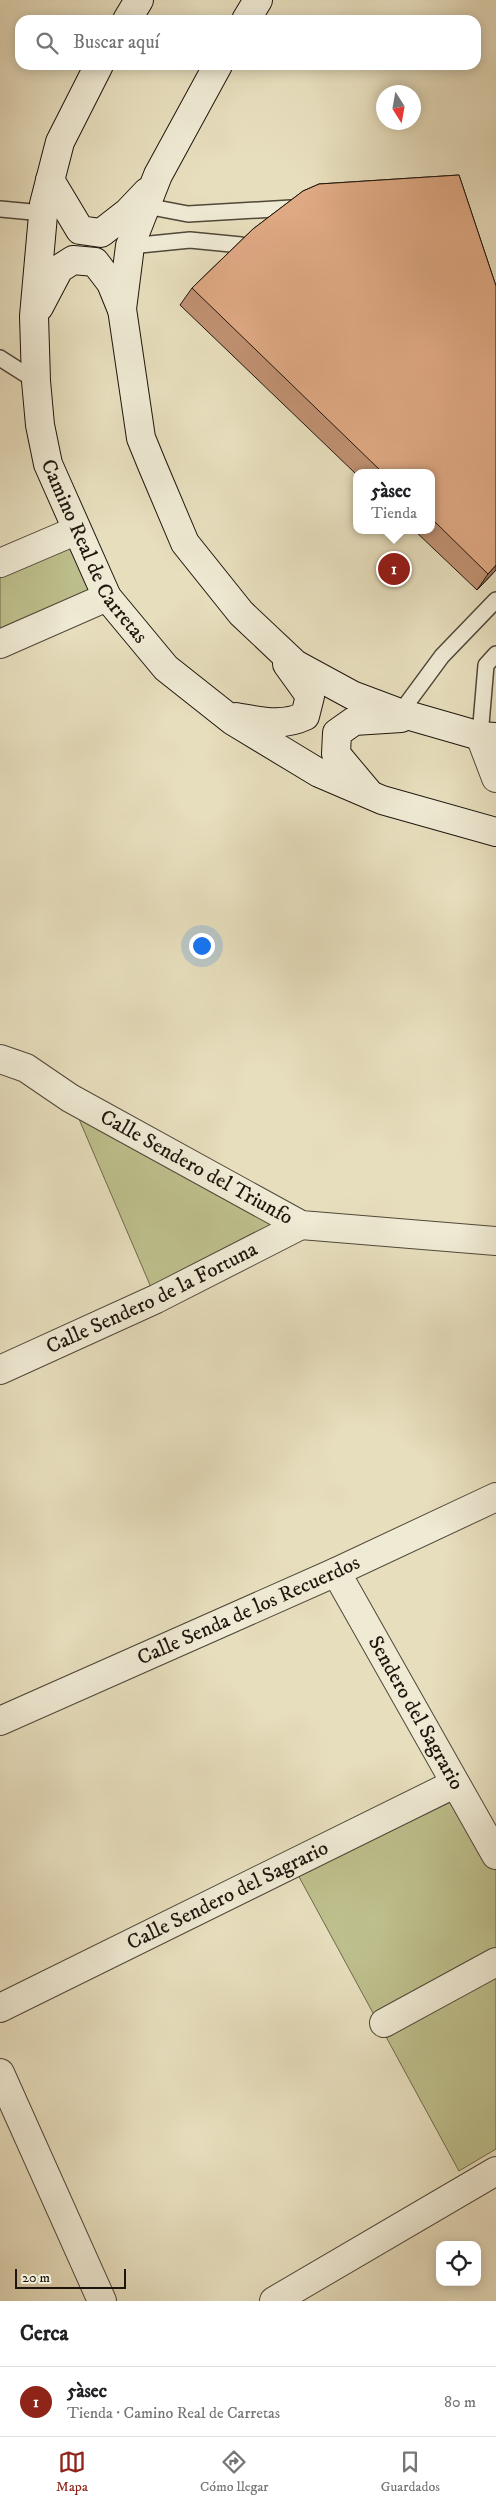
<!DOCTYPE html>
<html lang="es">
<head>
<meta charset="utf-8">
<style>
  :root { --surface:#fff; --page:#f2f2f2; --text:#202124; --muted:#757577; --line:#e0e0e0; --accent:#8f2418 }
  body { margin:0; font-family:"IM FELL DW Pica",serif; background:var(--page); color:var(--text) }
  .controls { position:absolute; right:15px; bottom:15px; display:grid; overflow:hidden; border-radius:10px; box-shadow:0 2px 12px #0003 }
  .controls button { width:45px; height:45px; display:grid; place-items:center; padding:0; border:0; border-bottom:1px solid var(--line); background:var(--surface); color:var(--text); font:25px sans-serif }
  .compass { position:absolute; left:376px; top:85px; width:45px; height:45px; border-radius:50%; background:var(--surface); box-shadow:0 2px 12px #0003; rotate:169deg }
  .scale { position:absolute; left:15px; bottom:12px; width:111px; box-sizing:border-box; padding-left:5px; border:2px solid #1e160d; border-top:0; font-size:14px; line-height:18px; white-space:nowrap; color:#1e160d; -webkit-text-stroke:4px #efead4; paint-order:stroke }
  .you { position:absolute; left:201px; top:945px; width:18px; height:18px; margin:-12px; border:4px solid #fff; border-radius:50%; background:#1a73e8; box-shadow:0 0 0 8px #1a73e833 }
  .badge { display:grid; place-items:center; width:32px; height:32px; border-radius:50%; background:var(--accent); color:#fff; font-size:16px; font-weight:700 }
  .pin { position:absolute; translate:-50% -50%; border:2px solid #fff; box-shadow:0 1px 5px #0006 }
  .popup { position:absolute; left:353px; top:469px; width:82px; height:65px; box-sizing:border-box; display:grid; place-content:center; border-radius:10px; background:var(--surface); filter:drop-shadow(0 1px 4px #0005); font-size:16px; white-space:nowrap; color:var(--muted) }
  .popup b { font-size:19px; color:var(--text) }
  .popup::after { content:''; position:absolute; left:50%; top:100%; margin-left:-10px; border:10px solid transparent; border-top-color:var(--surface) }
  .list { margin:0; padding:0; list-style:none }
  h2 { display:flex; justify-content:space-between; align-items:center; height:65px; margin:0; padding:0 20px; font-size:21px }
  h2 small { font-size:16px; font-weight:400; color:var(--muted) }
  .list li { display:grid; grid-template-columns:32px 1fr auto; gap:15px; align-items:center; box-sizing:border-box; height:70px; padding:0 20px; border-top:1px solid var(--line) }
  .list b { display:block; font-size:19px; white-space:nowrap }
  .list p { margin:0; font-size:16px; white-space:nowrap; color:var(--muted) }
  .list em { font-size:16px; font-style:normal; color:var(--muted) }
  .icon { flex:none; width:28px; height:28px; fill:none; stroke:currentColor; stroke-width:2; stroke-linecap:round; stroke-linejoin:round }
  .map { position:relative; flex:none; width:496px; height:2301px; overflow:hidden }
  .search { position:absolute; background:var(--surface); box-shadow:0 2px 12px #0003; left:15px; right:15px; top:15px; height:55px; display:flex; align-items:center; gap:12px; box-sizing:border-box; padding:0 18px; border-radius:15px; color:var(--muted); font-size:19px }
  .sheet { height:135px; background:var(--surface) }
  nav { display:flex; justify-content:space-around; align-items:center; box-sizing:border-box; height:70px; border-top:1px solid var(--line); background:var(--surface); font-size:14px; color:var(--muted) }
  nav a { display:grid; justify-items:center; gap:2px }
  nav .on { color:var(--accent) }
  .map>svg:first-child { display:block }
</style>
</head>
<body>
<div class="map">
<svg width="496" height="2301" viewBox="0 0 496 2301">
  <rect width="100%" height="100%" fill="#e7debd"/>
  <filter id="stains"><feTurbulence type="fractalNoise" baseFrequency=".004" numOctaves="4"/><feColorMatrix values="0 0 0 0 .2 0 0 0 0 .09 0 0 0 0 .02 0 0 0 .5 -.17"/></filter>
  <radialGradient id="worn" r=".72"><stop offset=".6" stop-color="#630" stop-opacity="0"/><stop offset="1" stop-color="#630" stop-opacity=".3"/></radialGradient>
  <!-- green -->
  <path fill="#bdbf8c" stroke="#6e6a4c" d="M75 531 107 597 0 644V563Z
    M70 1098 301 1225 156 1299Z
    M455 1800 496 1869V2149L459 2171 298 1875Z"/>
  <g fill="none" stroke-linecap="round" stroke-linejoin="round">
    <defs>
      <path id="lane" d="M146 206 188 214 291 208
        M0 209 43 213
        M130 246 190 240 241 245
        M0 358 36 381
        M400 713 442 656 496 600
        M480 736 486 665 496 654"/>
      <g id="street">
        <path d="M0 563 75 531"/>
        <path d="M0 644 107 597"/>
        <path d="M480 736 496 778"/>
        <path id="s1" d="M0 1059 26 1068 70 1098 301 1225 496 1241"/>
        <path id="s2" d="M0 1370 156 1299 301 1225"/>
        <path id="s3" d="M336 1572 496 1855"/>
        <path id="s4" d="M0 1721 336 1572 496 1497"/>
        <path id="s5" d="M0 2008 454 1784"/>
        <path d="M384 2023 496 1962"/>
        <path d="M0 2073 102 2301"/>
        <path d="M274 2301 496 2171"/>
      </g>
      <g id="secondary">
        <path d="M127 20 139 0"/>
        <path d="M246 20 258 0"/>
        <path id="s6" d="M99 65 60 142 44 204 34 316 36 381 40 425 48 464 107 597 166 668 233 721 319 773 382 800 496 832"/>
        <path d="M218 65 158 175 130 246 122 309 141 438 152 465 185 543 241 613 295 664 352 695 400 713 480 736 496 737"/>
        <path d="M50 180 80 230 101 233 128 212 147 192"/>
        <path d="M39 307 59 269 73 260 95 262 111 283 122 310"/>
        <path d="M236 717C260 721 282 727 305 716L310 696 287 664"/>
        <path d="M367 791 336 754 337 733 354 721 401 718"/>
      </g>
    </defs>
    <!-- lane casing -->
    <use href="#lane" stroke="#504839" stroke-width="18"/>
    <!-- street casing -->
    <use href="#street" stroke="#504839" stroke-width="30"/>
    <!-- secondary casing -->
    <use href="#secondary" stroke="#1e160d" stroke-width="30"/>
    <!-- lane -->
    <use href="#lane" stroke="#efead4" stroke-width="15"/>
    <!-- street -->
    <use href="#street" stroke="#efead4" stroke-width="28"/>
    <!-- secondary -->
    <use href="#secondary" stroke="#efead4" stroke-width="28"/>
  </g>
  <!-- wall -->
  <path fill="#c09172" stroke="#1e160d" d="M459 175 496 286V570L477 590 414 530H432V473H356V474L180 305 192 288 253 229 303 191 319 184Z"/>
  <!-- shaded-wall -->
  <path fill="#9c765c" stroke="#1e160d" d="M496 565V570L477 590 488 574Z"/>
  <!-- building -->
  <path fill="#dfa984" stroke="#1e160d" d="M459 175 496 286V565L488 574 432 519V473H383L192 288 253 229 303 191 319 184Z"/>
  <g text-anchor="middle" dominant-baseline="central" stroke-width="4" stroke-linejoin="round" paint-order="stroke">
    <!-- street labels -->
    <g font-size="21" fill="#1e160d" stroke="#efead4">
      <text stroke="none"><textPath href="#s6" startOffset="511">Camino Real de Carretas</textPath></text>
      <text stroke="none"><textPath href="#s1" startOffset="225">Calle Sendero del Triunfo</textPath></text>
      <text stroke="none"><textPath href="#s2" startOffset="168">Calle Sendero de la Fortuna</textPath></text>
      <text stroke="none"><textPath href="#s4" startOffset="272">Calle Senda de los Recuerdos</textPath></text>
      <text stroke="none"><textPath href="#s3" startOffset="162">Sendero del Sagrario</textPath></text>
      <text stroke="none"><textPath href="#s5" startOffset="254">Calle Sendero del Sagrario</textPath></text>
    </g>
  </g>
  <rect width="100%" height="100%" filter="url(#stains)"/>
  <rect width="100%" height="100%" fill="url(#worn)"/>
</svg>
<div class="controls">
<button><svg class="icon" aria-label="locate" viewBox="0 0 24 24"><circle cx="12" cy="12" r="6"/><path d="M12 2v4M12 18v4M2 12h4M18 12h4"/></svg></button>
</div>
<svg class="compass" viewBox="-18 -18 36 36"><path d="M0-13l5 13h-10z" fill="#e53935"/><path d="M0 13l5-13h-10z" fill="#757577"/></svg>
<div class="scale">20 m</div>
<div class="you"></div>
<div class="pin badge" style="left:394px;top:569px">1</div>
<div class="popup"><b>5àsec</b>Tienda</div>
<div class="search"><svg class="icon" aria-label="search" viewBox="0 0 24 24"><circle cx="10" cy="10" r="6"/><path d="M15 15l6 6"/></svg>Buscar aquí</div>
</div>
<section class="sheet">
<h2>Cerca<small></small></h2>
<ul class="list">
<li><span class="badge">1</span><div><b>5àsec</b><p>Tienda · Camino Real de Carretas</p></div><em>80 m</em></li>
</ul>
</section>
<nav>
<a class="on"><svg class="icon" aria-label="map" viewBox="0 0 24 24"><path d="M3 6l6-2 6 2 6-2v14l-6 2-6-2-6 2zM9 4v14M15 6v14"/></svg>Mapa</a>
<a><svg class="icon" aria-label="directions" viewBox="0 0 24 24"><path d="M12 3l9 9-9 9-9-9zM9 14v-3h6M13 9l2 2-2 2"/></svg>Cómo llegar</a>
<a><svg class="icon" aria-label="saved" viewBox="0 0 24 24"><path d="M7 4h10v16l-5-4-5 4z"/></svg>Guardados</a>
</nav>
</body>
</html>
